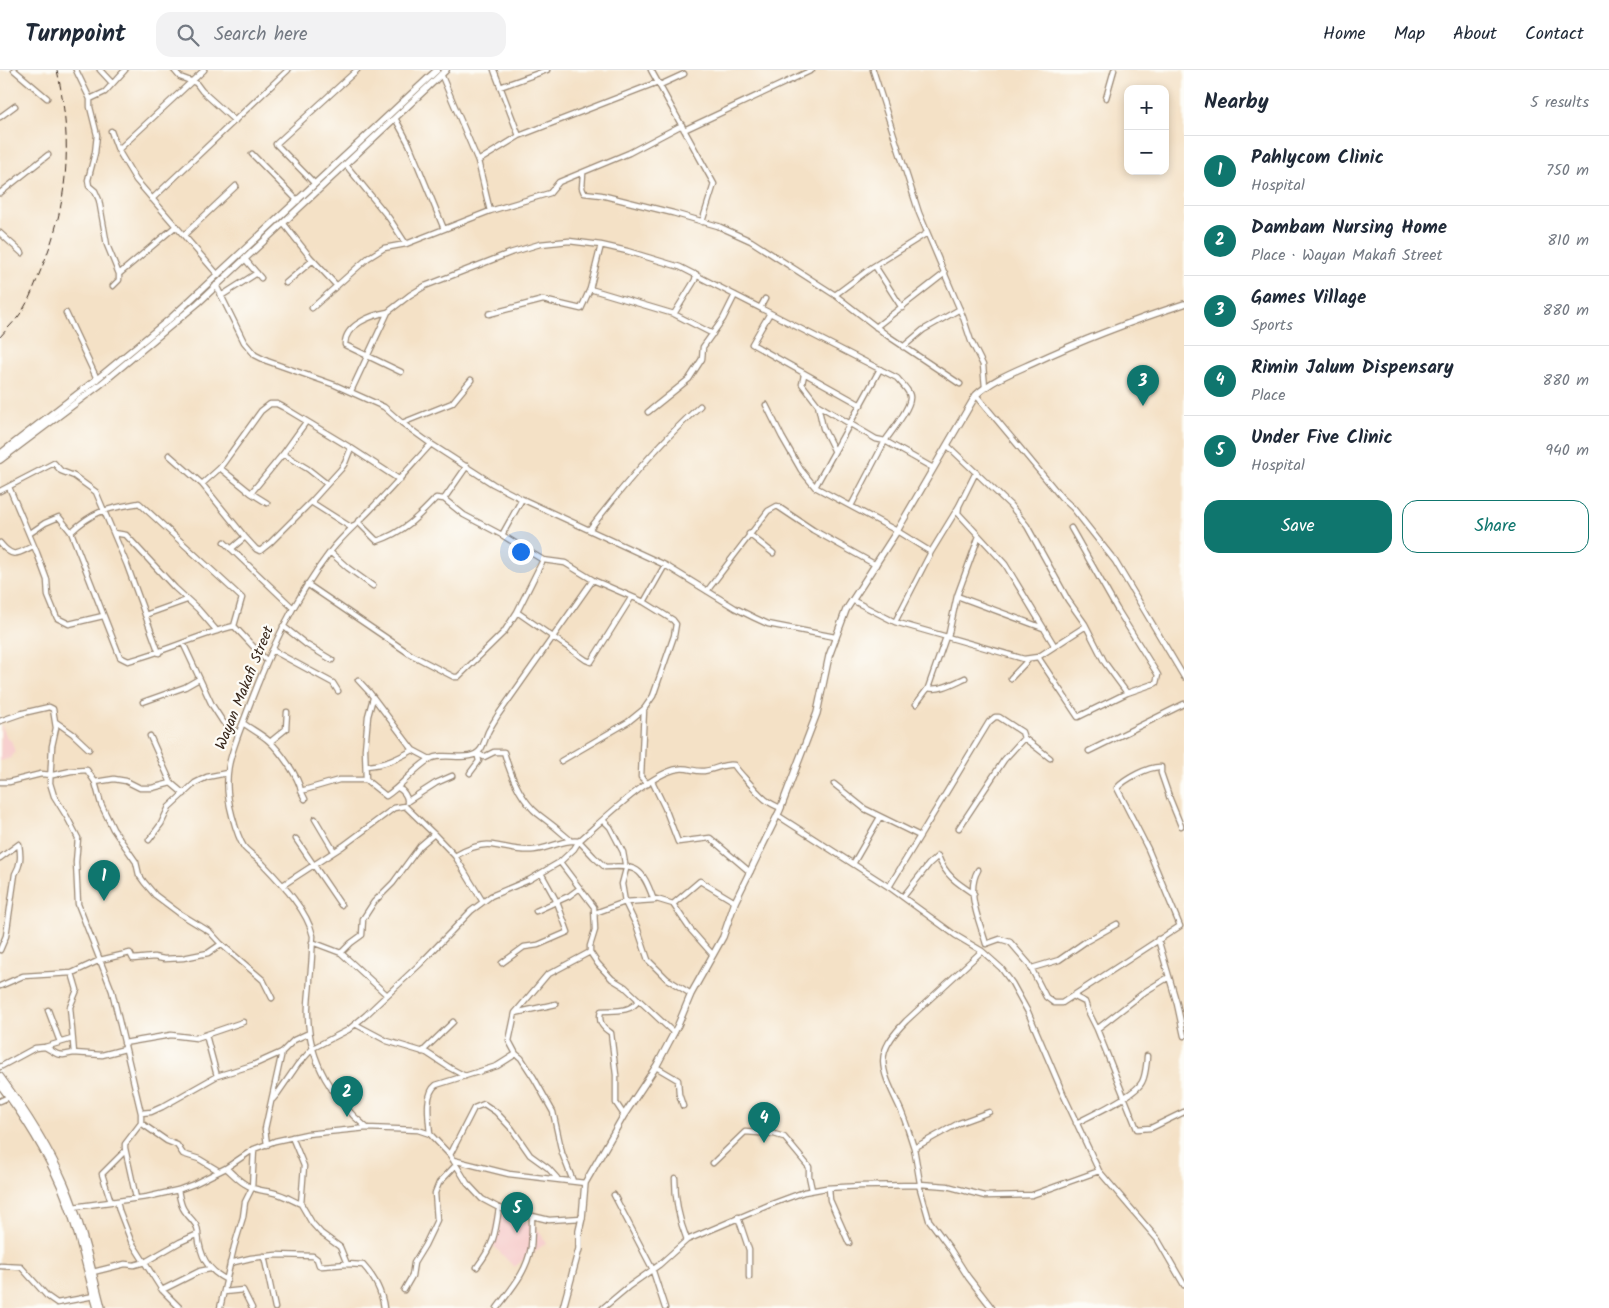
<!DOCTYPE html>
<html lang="en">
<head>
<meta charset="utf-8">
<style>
  :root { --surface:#fff; --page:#f2f2f3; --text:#1f2937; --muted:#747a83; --line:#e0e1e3; --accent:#0f766e }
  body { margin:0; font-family:Kalam,sans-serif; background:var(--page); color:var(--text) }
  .controls { position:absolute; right:15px; top:15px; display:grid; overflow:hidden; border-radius:10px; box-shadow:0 2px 8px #0003 }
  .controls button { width:45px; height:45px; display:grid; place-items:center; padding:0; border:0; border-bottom:1px solid var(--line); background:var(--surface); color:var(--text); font:25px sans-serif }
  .you { position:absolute; left:520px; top:481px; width:18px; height:18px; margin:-12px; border:4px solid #fff; border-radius:50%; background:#1a73e8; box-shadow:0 0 0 8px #1a73e833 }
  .badge { display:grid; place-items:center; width:32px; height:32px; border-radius:50%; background:var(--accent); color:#fff; font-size:16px; font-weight:700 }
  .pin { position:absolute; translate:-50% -41px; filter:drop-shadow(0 1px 2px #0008) }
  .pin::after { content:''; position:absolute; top:26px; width:18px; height:15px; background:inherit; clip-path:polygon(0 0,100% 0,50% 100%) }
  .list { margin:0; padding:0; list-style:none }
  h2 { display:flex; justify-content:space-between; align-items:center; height:65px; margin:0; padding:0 20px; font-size:21px }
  h2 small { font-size:16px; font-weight:400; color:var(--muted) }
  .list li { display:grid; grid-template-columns:32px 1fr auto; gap:15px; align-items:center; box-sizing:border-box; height:70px; padding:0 20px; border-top:1px solid var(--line) }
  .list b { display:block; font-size:19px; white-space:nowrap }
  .list p { margin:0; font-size:16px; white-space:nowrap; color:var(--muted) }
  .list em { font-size:16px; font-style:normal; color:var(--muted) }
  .actions { display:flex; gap:10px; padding:15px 20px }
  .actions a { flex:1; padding:11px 0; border:1px solid var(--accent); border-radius:15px; text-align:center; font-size:18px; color:var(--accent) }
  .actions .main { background:var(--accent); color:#fff }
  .icon { flex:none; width:28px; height:28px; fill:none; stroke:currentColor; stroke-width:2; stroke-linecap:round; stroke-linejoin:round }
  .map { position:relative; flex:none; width:1184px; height:1238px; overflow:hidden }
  header { display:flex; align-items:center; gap:30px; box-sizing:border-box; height:70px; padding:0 25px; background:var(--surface); border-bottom:1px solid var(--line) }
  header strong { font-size:24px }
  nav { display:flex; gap:28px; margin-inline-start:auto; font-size:18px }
  .search { width:350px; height:45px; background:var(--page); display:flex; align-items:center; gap:12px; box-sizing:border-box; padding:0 18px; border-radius:15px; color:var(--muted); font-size:19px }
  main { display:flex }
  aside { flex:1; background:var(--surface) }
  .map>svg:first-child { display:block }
</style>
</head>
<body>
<header>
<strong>Turnpoint</strong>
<div class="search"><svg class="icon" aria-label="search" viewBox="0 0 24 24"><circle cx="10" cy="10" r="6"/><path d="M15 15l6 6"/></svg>Search here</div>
<nav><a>Home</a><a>Map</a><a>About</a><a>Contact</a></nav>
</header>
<main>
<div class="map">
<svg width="1184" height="1238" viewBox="0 0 1184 1238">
  <rect width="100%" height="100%" fill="#fdfcf7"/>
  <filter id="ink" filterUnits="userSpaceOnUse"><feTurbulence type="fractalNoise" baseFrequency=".02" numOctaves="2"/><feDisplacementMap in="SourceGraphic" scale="10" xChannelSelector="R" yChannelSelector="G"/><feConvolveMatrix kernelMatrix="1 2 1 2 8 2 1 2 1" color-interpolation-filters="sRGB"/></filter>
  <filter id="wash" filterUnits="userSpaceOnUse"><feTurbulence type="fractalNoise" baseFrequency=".0096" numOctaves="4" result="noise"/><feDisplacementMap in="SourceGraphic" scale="20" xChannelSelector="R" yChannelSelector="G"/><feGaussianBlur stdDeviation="1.12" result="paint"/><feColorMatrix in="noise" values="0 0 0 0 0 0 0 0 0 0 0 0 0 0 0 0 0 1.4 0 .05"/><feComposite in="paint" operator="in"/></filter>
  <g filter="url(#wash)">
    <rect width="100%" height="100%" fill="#f4e1c6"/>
    <!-- built -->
    <path fill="#f7d0cf" d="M1 654 8 670H11L15 682 11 688 0 691Z
      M497 1143 535 1154 546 1173 514 1197 492 1174Z"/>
  </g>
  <g filter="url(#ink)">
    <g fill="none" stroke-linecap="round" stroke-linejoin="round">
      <defs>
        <path id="minor" d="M14 0 47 28
          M76 0 90 29V37L97 65 95 83 88 110 89 116 95 121 99 130 107 175 119 204V210L113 216
          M100 0 112 13
          M174 0 180 7 196 13 202 21 235 51
          M494 0 519 66
          M651 0 714 114 702 152
          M873 0 919 143 963 247 971 271 983 295 985 317
          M441 4 478 91 490 141
          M500 17 547 0
          M1106 28 1114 0
          M90 29 105 22 125 0
          M0 47 15 36
          M395 48 409 74 444 159
          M684 60 812 0
          M111 61 118 80 136 110 218 205
          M118 80 204 0
          M252 84 298 131
          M478 91 519 66 658 12 660 15 684 4
          M346 95 389 148 406 174
          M583 104 582 118 584 123 601 125 673 143 718 156 751 171 835 225 888 266 960 314
          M315 114 276 74 357 0
          M0 123 48 85
          M152 129 288 0
          M284 154 310 187 337 216
          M0 163 22 183
          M184 165 236 116
          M601 175 590 219 674 244 713 264
          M244 188 261 208
          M875 196 902 238
          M119 204 176 156
          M286 213 313 190
          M216 215 244 272 255 285 267 291 335 315 384 337 402 353 431 374 493 414 522 429 665 495 735 538 755 548 768 554 835 567
          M835 225 871 198 927 163
          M221 226 257 203
          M312 238 368 188 384 178 406 174 490 141 550 123 559 112 629 83 682 55
          M760 238 765 229
          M388 242C372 245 344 255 345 275L401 302
          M66 243 97 309
          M770 243 752 274 861 335
          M489 244 543 230 581 239 590 219
          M674 244 695 210 696 204
          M876 257 945 203
          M903 277 923 260 960 239
          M802 302 804 305 802 314 818 335 876 369 885 371 851 436
          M351 321 388 242 410 225 425 216 510 183 540 174 569 171 601 175 627 181 680 197 897 308C901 313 911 322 910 328 910 339 891 362 885 371L933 398
          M976 325 1061 427 1073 438 1115 491 1184 607
          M766 335 782 367 801 400 815 417 897 461 931 482
          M818 335 823 358 834 380
          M648 342 689 309 702 289 703 277 723 249 735 225
          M402 353 452 333 471 310
          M948 376 1010 435 1027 456 1068 530 1085 554 1105 593 1127 623
          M351 378 400 410
          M283 384 308 399 327 414
          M169 385 202 414 245 467 256 479 260 481 270 473 311 432 341 399 345 393 351 378 283 337 277 334H270L261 341 220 398 202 414
          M467 396 444 429 464 445 502 465 543 490 565 493 593 510 644 532 673 550 676 554 674 566 653 626 644 639 628 652 561 691
          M220 398 251 423 283 384 306 352
          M9 417 37 483 47 510 48 526 57 548 69 554 103 546
          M815 417 880 299
          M0 421 54 393 61 401 74 406 96 422 127 495 159 583
          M251 423 267 433
          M311 432 352 458
          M959 436 958 443 1005 494 1054 575
          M358 452 377 471C404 462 417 448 436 428L444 429
          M589 460C623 416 658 374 700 336
          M114 463 126 465 175 518 198 539 217 561
          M29 464 45 453 59 447 71 462
          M749 464 773 483
          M502 465 522 429
          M224 472 292 537
          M0 473C13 489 17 484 33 476
          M231 479 245 467
          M330 482 348 498 373 516
          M307 514 410 584 454 607H458L504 562 517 542 543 490
          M707 521 768 441 777 436 813 460 876 495
          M957 526 1043 558
          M852 530 895 552 1024 589 1038 587 1086 556
          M644 532 665 495
          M517 542 586 590 591 592 631 528
          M145 545 187 530
          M895 552 931 482 959 436 976 402
          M234 556C198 565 164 582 128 591L120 587 71 462C96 439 107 439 139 433L242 528 234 556 266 590
          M283 556 307 575 332 590
          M948 567 957 526 979 466
          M183 573 212 635 223 652 238 663
          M272 580 333 613 338 621
          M1038 587 1078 647 1127 623 1156 613 1158 605 1117 539 1071 458
          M1011 608 1028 590
          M358 610 370 623 413 680 430 689
          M928 618C940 621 954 613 965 608
          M143 632 185 617 199 609
          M916 634 928 618 946 567
          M644 639 641 707 648 714
          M0 651 23 643 49 637 53 639 56 658 52 676 50 713 54 726 67 747 78 768 76 792 78 834 112 921 141 1043V1053L125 1074V1078L136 1128
          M56 652 73 664 89 679
          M243 653C251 659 261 664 269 671 280 681 299 707 301 721L339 710H366L386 726C402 716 413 699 430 689 444 681 471 694 481 679 484 674 486 667 488 662 491 656 495 650 498 645L593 510
          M150 666 171 713 184 724
          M270 672 286 659 287 642
          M1089 681 1184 634
          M366 696C384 695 397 689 413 680
          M470 703 479 691 477 683 484 687 494 682H504C510 704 520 729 538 744 549 752 559 760 569 769
          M366 710 365 679 368 646 373 628
          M652 711 665 738 678 772 710 768 750 802
          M0 712H9L41 704 53 705 71 701 87 700 95 712 101 734 113 759 136 792 139 805 144 812 155 825 179 843 210 862 221 874 263 910 272 928
          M95 712 114 709 126 711 140 718H152L171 713
          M834 714 865 739 920 766
          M398 718C403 720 408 727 407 732
          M301 721 305 729
          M408 731 436 713 452 706
          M405 736 434 764 455 786 483 832
          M777 745 889 817 955 865 982 881 1001 898 1012 913 1028 942 1064 1026 1099 1101 1158 1170 1184 1215
          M315 749 334 781
          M603 750 610 757 623 782 626 799 622 814 625 832 637 857 648 890 667 909 691 924
          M959 758 1004 690 1024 668
          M296 769 341 835
          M149 770 161 754 169 737 195 713 207 707 227 703
          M455 786C465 780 479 773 492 775 507 777 519 782 534 780 550 778 564 769 579 771L594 787 605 797C637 795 642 798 653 828L673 834 700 811 735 832
          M0 788 19 774C21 786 21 794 15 804L6 866 0 880
          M560 792 594 837 595 860 590 876V882L598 894 612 909 625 917 674 963
          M853 794 880 747
          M978 800C965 822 980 852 986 874L1000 869 1010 872 1029 894 1046 927 1054 933H1062L1180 856 1148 779 1117 718C1125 709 1149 696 1161 697V703L1170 729 1181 756
          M283 815 343 776 394 738 405 736
          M889 817 989 652 995 647H999L1022 662 1024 668 1050 688
          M903 827 929 794 938 786C945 805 957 813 974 824
          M673 834 690 859 713 885
          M536 841 569 826 580 818
          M595 843 625 832 655 830
          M1158 869 1177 934 1184 966
          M312 872 341 883 387 925
          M341 883 351 873 362 865 363 849 374 832 393 813 420 776 434 764
          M502 893 524 877 538 875 568 862 557 832 541 803
          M1032 898 1059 890 1085 872 1117 854
          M72 903 77 920 70 937 74 983
          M0 916 23 906 72 903 100 890 130 883 133 889 154 887 164 889 183 888 208 883 221 874
          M1073 926 1085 932 1088 941 1097 959 1137 1059 1151 1058 1184 1042
          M556 934 515 943 547 905 590 882
          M48 940 60 972
          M515 943 509 971 516 984
          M355 954 387 971 427 983 450 998 465 1006
          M1097 959 1146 921 1169 907
          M206 965 217 1006
          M124 973 171 965 196 968 243 952
          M45 977 57 984 63 985 74 983 102 985 125 979
          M422 982 453 952
          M0 997 35 978 45 977 72 969
          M656 997 678 1010 679 1024 683 1036
          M273 1029 278 1023 298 994 305 987 313 978 348 960 366 945 421 893 471 841 491 826 529 810 560 792 574 779 579 771C601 752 650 703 678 699 687 697 695 702 704 701 715 700 724 693 734 695 739 703 746 709 752 716 762 727 766 732 781 738
          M0 1031 9 1027
          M141 1043 151 1042 162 1037 217 1006 253 995 282 982 294 970 309 963
          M624 1045 616 1033V1005L611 963C602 957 598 952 601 941 614 940 630 943 638 931
          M141 1053 167 1071 177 1075 183 1084 199 1089 219 1101
          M1076 1053C1090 1046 1136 1025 1142 1012 1145 1007 1147 992 1147 986
          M367 1058C333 1030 309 991 308 946 307 933 310 920 310 908 312 894 312 880 313 866 307 839 280 812 261 792 256 787 249 783 244 777 238 768 235 756 232 745 220 701 233 680 248 639 270 581 292 532 330 482 342 466 358 453 372 438 392 418 411 396 431 374
          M430 1064C429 1050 424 1024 436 1015L497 996 516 984 521 988 534 1008 553 1042 562 1083 573 1111
          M292 1067 304 1096 301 1134 312 1153 321 1163 340 1177 347 1194
          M267 1075 265 1059 282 982
          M914 1078C909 1063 905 1048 898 1034 880 996 874 984 906 951L982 881
          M450 1085 474 1038 484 1034 496 1042 512 1059 530 1085 548 1098 557 1108
          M453 1090 509 1104 585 1113
          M713 1093 745 1062 774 1064 784 1067 809 1097V1106L812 1120
          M226 1098C232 1103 238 1110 245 1114 255 1121 264 1120 275 1123 284 1125 293 1131 301 1134
          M675 1108C675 1130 679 1150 687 1170
          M920 1114 947 1116 985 1126 1032 1125 1099 1101
          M919 1115 929 1150 949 1177 968 1207 992 1238
          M829 1118 830 1130 849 1173
          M178 1120C179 1125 180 1131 182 1136 186 1147 199 1152 198 1164
          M614 1125 652 1198 665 1238
          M117 1131 119 1140 131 1171 162 1220 180 1238
          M111 1132 102 1104 125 1081
          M73 1137 147 1127 178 1120 194 1114 226 1098 254 1079 275 1071 307 1064 367 1058 418 1060 430 1064 450 1085 467 1113 482 1129 499 1138 549 1150 582 1148
          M738 1147 749 1180V1207
          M264 1186 275 1238
          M230 1193 251 1188 276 1185 313 1186 317 1189 319 1195 322 1196 347 1194 363 1195C374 1207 382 1222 384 1238
          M0 1196 21 1197 47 1226 57 1233 94 1226
          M477 1197C494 1174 495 1166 499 1138
          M93 1202 125 1194 134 1195 145 1192 180 1172 198 1164C200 1186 207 1200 227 1210
          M162 1220 200 1201 210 1199
          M404 1220 412 1206 414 1193 425 1175 437 1150 435 1123 439 1113 456 1095
          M224 1222 243 1220 252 1238
          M220 1238 234 1177 243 1147 245 1132 252 1118 254 1079
          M497 1238C511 1219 527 1202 531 1177 532 1167 532 1156 532 1146
          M603 1238 628 1217 659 1195 687 1170 769 1135 804 1122 826 1118 861 1116 919 1115 920 1113 914 1078 959 1053 989 1042"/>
        <path id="tertiary" d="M0 384 97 309 172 247 437 0
          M0 390 101 314 198 233 446 0
          M0 1006C25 1040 48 1075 65 1114 82 1154 91 1196 102 1238
          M0 1015C24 1046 45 1080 61 1117 77 1155 86 1198 97 1238
          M563 1238 579 1179V1161L582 1148 585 1113 624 1045 657 995 678 955 691 924 723 867 735 832 780 740 817 643 829 586 846 540 897 461 976 325C992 310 1013 302 1033 293 1082 270 1132 251 1184 234"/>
      </defs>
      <!-- minor casing -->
      <use href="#minor" stroke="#988672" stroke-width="7"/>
      <!-- tertiary casing -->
      <use href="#tertiary" stroke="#988672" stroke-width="8"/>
      <!-- minor -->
      <use href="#minor" stroke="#fff" stroke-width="4.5"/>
      <!-- tertiary -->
      <use href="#tertiary" stroke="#fff" stroke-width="5.5"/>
      <!-- rail -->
      <path stroke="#3b2a1e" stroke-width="1" stroke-dasharray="8 4" stroke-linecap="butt" d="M0 267C6 260 12 254 18 247 28 234 34 217 40 202 69 134 73 72 57 0"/>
    </g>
  </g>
  <g text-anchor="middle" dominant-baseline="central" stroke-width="4.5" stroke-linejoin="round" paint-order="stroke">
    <!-- street labels -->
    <g font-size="15" fill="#3b2a1e" stroke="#fdfcf7">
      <text transform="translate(245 618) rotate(-68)">Wayan Makafi Street</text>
    </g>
  </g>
</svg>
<div class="controls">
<button>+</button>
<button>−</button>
</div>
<div class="you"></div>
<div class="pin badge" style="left:104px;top:831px">1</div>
<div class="pin badge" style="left:347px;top:1047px">2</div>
<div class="pin badge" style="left:1143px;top:336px">3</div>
<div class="pin badge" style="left:764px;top:1073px">4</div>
<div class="pin badge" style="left:517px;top:1163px">5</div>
</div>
<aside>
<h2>Nearby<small>5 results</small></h2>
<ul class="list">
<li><span class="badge">1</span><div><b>Pahlycom Clinic</b><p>Hospital</p></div><em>750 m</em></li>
<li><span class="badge">2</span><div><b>Dambam Nursing Home</b><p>Place · Wayan Makafi Street</p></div><em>810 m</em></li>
<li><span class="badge">3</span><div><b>Games Village</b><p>Sports</p></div><em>880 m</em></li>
<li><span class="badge">4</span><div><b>Rimin Jalum Dispensary</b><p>Place</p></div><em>880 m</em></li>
<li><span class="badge">5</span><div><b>Under Five Clinic</b><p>Hospital</p></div><em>940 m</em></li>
</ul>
<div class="actions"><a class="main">Save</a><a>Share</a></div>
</aside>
</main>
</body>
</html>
